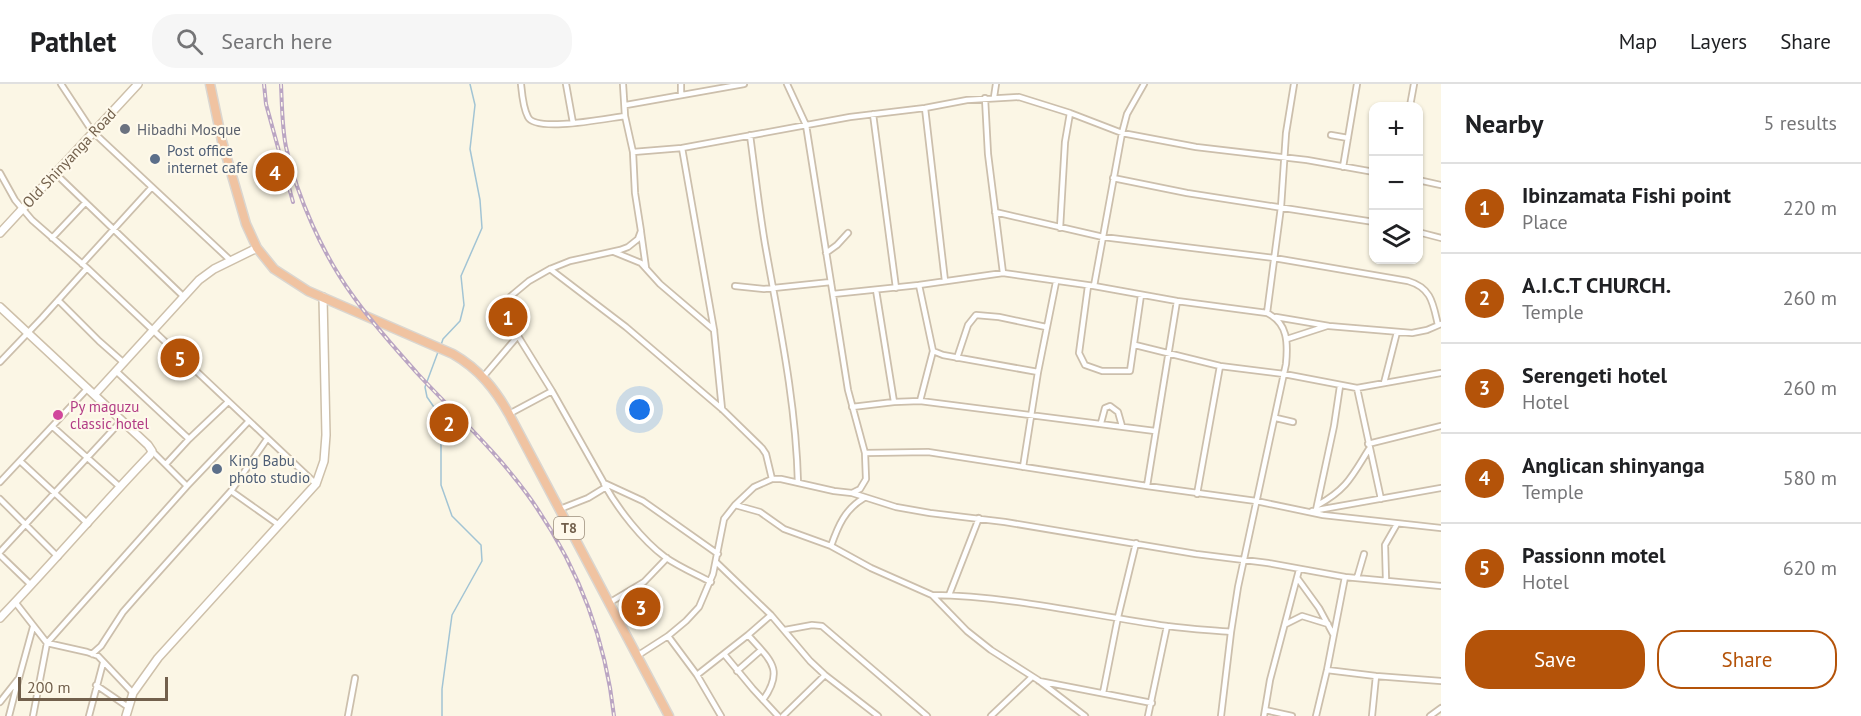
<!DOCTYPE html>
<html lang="en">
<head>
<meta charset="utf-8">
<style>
  :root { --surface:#fff; --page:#f6f6f6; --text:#202124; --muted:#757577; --line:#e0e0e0; --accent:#b45309 }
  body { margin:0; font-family:"PT Sans",sans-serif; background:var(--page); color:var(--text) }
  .controls { position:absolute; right:18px; top:18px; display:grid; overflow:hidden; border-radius:12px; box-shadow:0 2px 4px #0004 }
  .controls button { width:54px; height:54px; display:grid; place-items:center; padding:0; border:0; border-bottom:2px solid var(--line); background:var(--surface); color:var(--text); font:30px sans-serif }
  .scale { position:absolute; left:18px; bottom:15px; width:150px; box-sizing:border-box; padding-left:6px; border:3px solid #72604c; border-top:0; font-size:16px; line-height:21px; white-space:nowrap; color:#72604c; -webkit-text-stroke:4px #fef9eb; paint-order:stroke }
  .you { position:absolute; left:640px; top:326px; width:21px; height:21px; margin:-15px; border:4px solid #fff; border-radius:50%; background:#1a73e8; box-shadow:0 0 0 9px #1a73e833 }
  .badge { display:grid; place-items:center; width:39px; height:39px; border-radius:50%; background:var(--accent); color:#fff; font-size:20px; font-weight:700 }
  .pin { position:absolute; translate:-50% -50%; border:3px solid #fff; box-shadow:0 2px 6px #0006 }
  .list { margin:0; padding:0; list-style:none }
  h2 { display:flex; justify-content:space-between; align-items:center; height:78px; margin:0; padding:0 24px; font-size:26px }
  h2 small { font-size:20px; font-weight:400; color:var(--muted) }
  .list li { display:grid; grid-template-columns:39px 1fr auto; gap:18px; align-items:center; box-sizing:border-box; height:90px; padding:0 24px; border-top:2px solid var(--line) }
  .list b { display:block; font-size:22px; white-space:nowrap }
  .list p { margin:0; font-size:20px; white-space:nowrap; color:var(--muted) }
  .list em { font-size:20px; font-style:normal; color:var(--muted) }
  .actions { display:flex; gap:12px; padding:18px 24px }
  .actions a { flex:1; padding:14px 0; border:2px solid var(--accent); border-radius:24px; text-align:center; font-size:21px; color:var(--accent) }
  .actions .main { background:var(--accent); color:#fff }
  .icon { flex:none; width:33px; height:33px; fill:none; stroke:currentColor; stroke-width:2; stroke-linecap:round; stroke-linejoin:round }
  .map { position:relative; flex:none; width:1441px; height:632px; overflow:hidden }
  header { display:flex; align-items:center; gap:36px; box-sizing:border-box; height:84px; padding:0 30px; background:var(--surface); border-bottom:2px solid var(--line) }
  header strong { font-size:28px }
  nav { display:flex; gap:33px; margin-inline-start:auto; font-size:21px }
  .search { width:420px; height:54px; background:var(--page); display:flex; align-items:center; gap:15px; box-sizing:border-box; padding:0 21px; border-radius:24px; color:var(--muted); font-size:22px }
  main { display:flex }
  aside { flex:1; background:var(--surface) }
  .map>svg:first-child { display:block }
</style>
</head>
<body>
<header>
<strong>Pathlet</strong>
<div class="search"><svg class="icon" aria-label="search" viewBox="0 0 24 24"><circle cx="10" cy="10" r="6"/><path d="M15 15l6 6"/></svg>Search here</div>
<nav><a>Map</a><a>Layers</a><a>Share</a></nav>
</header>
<main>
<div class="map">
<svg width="1441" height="632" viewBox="0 0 1441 632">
  <rect width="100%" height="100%" fill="#fbf6e5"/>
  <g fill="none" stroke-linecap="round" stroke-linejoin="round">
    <!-- stream -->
    <path stroke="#a2c4d4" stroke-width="1.5" d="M441 261 443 255 460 237 464 221 461 192 482 144 480 116 470 65 475 21 470 0
      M438 268 425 303 427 313 436 326 441 361V401L452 432 481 461 482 477 452 531 442 605V632"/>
    <defs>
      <path id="street" d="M61 0 92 47 230 176
        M521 0C522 10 523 24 528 33 536 49 608 34 625 32L623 0
        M566 0 573 39
        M681 0V10
        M994 13 996 0
        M985 14 988 70 1003 189
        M626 21 744 0
        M1410 22 1414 0
        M925 24 945 197
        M873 30 896 204
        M625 32 633 68 635 109 641 147 638 155 628 163 620 166 570 177 550 185 529 197 511 212 505 220V231L552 307 604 399 643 417 718 470
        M750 51C755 88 759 124 765 160 779 239 796 318 798 399
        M1331 51 1348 54
        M633 68 682 64
        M1343 83 1357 0
        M0 89 15 116 32 136 87 184 316 400
        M56 90 183 212
        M1113 94 1187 109 1374 138
        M1418 96 1441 101
        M995 128 1103 153 1274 174 1408 197C1432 204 1433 220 1438 241
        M1060 144 1065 58 1070 29
        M641 148 646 184
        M1418 148 1441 154
        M52 154 85 119
        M614 168 641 179 660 200 714 246
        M826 169 837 161 848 149
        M82 180 152 103
        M550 185 626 243 722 325 762 364 766 370 772 395
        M919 201 933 267 943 271 1038 288
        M735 202 764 205 831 198
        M1088 202 1079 269 1085 281 1102 287H1130L1141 211
        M1094 202 1122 49 1127 30 1144 0
        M876 206 894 318
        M833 210 919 201 1003 189 1094 202 1177 217 1267 229C1288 239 1288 259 1286 280L1238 503 1231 548 1221 632
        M58 216 99 257 124 279
        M1267 229 1281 123 1286 49 1294 0
        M1276 233 1329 242 1412 249 1427 246 1441 240
        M1287 255 1327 242
        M1135 261 1220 282 1284 290 1357 304 1441 289
        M957 274 968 241 976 231 999 233 1046 243
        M0 278 42 234 87 184
        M116 287 189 355
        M483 293 517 253
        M1384 299 1397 248
        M1357 304 1381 415
        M920 317 933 267
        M852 323 894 318 920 317 1155 347
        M722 325 714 246 682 64 850 33 925 24 967 16 1019 13 1070 29 1122 49 1196 63 1307 76 1374 88
        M509 330 552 307
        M1276 334 1293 338
        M1101 339 1105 324 1110 322 1118 328 1122 342
        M53 343 120 403
        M1368 360 1441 342
        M152 367 187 402
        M865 369 928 368 1147 402 1256 417 1323 431 1441 444
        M20 377 88 440
        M166 380 189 355 228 318
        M1023 383 1038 288 1056 198
        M0 398 88 304
        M604 400C618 425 642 456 665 473 679 483 696 490 711 498
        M1147 402 1177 217
        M231 407 279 441
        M852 409 896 423 930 429 1005 438 1196 470 1268 479 1345 493 1441 502
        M1197 410 1220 282
        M0 415 58 473
        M735 421 760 428 784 445 831 462 871 484 932 511 967 547 991 566 1038 596 1085 632
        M1318 421C1347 405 1352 392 1369 365
        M560 425 588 414 606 403
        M1316 426 1334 342 1340 302
        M1312 427 1441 404
        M831 462C838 442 845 425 864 414
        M0 468 122 336
        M0 471 30 500
        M716 478 771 531 810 577 825 591 878 632
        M1357 494 1364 470
        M1298 495 1319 524 1333 550
        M1386 496 1385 461 1397 440
        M932 511C1011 512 1089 531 1167 542 1188 545 1209 546 1231 548
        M949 511 979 434
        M15 518 47 559 87 568 98 572 133 609
        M609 519 644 498 667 474
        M1286 540 1302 532 1328 540
        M785 546 812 541 822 542 927 632
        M748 551C770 576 785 585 763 616
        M668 552 697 591 721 632
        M92 570 101 562 123 528 137 512 231 407 267 355
        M724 570 753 605 778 632
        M637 572 668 552 686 537 699 523 713 490 724 435 735 421 754 403 772 395H781L834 407 852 409 860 405 866 395 865 369 848 306 806 41 787 0
        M1327 586 1376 592 1441 597
        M737 587 761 566
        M697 591 748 551 771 531
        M1039 597 1152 619
        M96 601 128 623
        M1103 609 1118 533 1136 459
        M0 618 19 594 33 543
        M1265 626 1292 632
        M9 632 18 597
        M33 632 47 559 187 402 248 338
        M89 632 103 579
        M348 632 355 594
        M783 632 825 591
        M991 632 1032 593
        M1148 632 1167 542
        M1264 632 1270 596 1299 486
        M1316 632 1327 586 1345 493
        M1372 632 1376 592
        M1430 632 1441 624"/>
      <path id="secondary" d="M0 149 138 0
        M0 223 148 361 152 367 150 371C99 424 51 481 0 534
        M95 310 199 196 214 185 257 164
        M126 632 133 609 158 574 316 400 324 377 326 351 323 213"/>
      <path id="highway" d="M210 0 222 57 246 140 257 164 274 185 308 207 453 270C479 285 495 305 509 330L669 632"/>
    </defs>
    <!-- street casing -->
    <use href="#street" stroke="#ccbfac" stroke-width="8"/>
    <!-- secondary casing -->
    <use href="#secondary" stroke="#cec0aa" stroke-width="10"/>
    <!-- highway casing -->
    <use href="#highway" stroke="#dad6d0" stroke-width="11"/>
    <!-- street -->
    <use href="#street" stroke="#fff" stroke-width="4.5"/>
    <!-- secondary -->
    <use href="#secondary" stroke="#fff" stroke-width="7"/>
    <!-- highway -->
    <use href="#highway" stroke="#f0c3a1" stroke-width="8"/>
    <defs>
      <path id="rail" d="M264 0 266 20 293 118
        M281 0C282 21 282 43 286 63 297 113 323 171 353 212 372 239 395 264 417 289 454 329 495 366 527 410 575 476 605 551 614 632"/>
    </defs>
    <!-- rail casing -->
    <use href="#rail" stroke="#baa5c3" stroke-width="4"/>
    <!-- rail -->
    <use href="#rail" stroke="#fef9eb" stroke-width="1.5" stroke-dasharray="4.5" stroke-linecap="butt"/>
  </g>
  <!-- markers -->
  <circle fill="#6b7280" stroke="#fef9eb" stroke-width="2" cx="125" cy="45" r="6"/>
  <g fill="#5c6f8a" stroke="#fef9eb" stroke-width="2">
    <circle cx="155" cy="75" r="6"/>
    <circle cx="217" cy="385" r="6"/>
  </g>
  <circle fill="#d1479c" stroke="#fef9eb" stroke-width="2" cx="58" cy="331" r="6"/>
  <g text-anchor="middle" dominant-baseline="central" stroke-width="4.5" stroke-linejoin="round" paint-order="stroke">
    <!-- shield labels -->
    <rect fill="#fef9eb" stroke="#9c8e7c" stroke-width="1.5" x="554" y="433" width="30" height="22" rx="4.5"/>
    <g font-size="14" font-weight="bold" fill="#72604c">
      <text x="569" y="444">T8</text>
    </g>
    <!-- worship labels -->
    <g font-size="15" fill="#5b616d" stroke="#fef9eb" text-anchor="start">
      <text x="137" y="45">Hibadhi Mosque</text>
    </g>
    <!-- service labels -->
    <g font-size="15" fill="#4e5e75" stroke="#fef9eb" text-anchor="start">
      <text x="167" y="66">Post office<tspan x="167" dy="17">internet cafe</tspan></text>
      <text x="229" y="376">King Babu<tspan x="229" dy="17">photo studio</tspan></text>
    </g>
    <!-- street labels -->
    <g font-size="15" fill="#72604c" stroke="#fef9eb">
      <text transform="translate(69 74) rotate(-47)">Old Shinyanga Road</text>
    </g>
    <!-- hotel labels -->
    <g font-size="15" fill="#b23c85" stroke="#fef9eb" text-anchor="start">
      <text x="70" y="322">Py maguzu<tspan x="70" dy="17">classic hotel</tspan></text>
    </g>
  </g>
</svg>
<div class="controls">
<button>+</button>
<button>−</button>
<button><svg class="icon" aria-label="layers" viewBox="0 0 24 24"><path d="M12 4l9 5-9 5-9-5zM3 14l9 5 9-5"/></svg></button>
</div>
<div class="scale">200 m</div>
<div class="you"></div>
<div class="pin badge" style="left:508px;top:233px">1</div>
<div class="pin badge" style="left:449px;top:339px">2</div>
<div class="pin badge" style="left:641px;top:523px">3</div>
<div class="pin badge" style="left:275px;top:88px">4</div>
<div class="pin badge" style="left:180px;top:274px">5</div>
</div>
<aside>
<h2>Nearby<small>5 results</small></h2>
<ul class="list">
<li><span class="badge">1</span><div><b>Ibinzamata Fishi point</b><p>Place</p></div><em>220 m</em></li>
<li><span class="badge">2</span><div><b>A.I.C.T CHURCH.</b><p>Temple</p></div><em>260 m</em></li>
<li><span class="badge">3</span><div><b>Serengeti hotel</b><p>Hotel</p></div><em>260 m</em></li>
<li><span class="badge">4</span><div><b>Anglican shinyanga</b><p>Temple</p></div><em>580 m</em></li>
<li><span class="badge">5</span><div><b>Passionn motel</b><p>Hotel</p></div><em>620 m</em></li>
</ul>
<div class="actions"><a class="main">Save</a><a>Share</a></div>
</aside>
</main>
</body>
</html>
